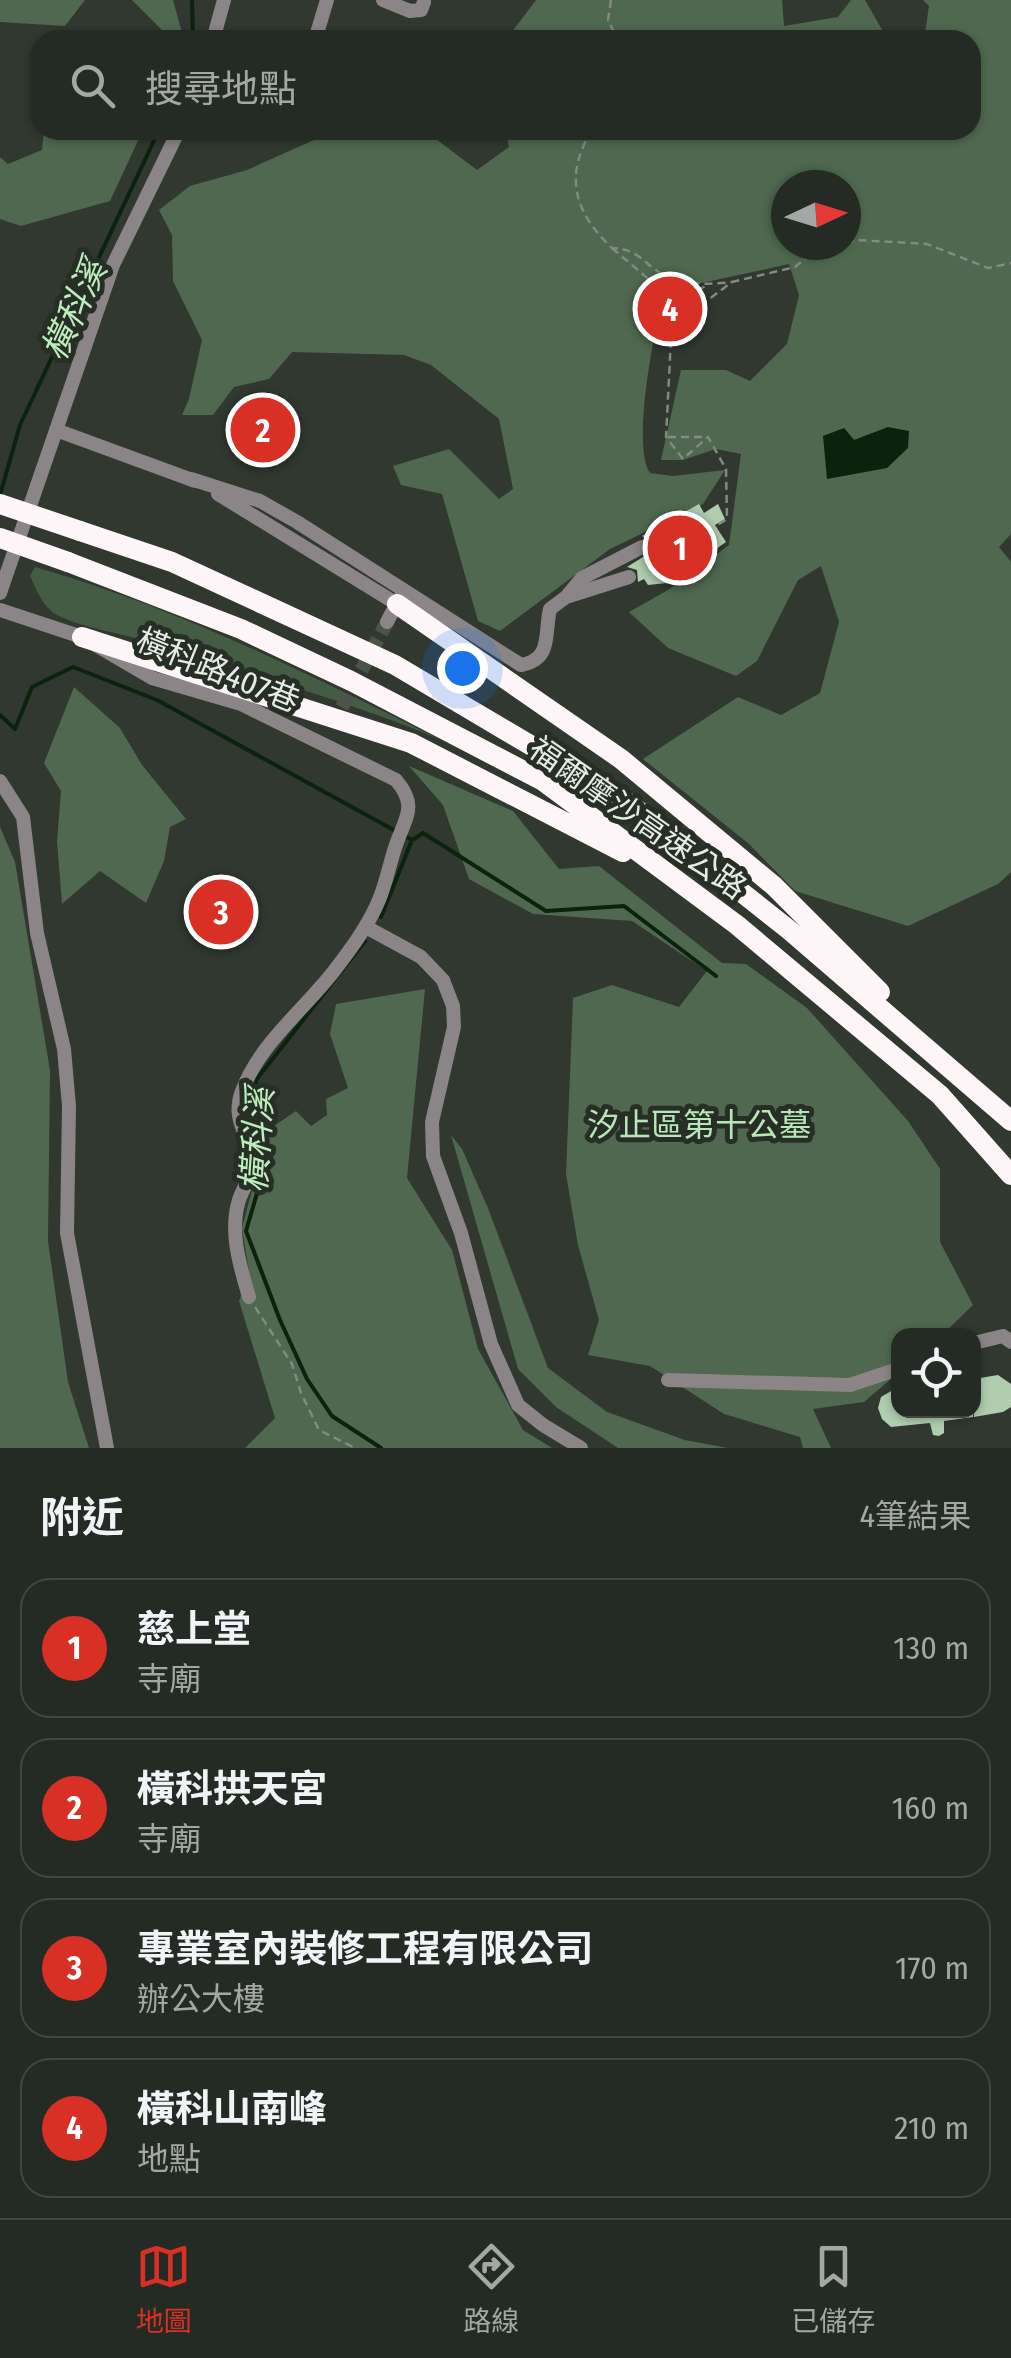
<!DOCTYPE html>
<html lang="zh-TW">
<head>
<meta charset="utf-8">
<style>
  :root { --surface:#242a24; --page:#303631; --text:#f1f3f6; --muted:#a3a7a6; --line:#414641; --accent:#d93025 }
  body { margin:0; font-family:"Fira Sans Condensed","Noto Sans TC",sans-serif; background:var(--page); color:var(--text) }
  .controls { position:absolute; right:30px; bottom:30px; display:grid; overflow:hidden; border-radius:20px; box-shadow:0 2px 8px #0004 }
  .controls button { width:90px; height:90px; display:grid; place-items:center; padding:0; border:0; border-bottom:2px solid var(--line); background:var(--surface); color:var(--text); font:50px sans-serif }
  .compass { position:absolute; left:771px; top:170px; width:90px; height:90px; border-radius:50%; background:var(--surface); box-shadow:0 2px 8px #0004; rotate:86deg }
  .you { position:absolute; left:462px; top:668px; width:35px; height:35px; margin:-25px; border:8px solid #fff; border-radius:50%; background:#1a73e8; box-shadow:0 0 0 15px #1a73e833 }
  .badge { display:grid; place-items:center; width:65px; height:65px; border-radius:50%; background:var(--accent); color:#fff; font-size:32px; font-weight:700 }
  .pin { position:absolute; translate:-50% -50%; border:5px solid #fff; box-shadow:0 2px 10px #0006 }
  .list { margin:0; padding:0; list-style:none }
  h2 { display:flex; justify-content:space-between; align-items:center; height:130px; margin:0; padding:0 40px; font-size:42px }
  h2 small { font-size:32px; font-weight:400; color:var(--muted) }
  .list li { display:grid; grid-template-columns:65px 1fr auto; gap:30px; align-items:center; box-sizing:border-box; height:140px; margin:0 20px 20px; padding:0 20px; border:2px solid var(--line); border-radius:30px }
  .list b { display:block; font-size:38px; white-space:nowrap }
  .list p { margin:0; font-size:32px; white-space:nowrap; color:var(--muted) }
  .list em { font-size:32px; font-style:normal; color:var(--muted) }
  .icon { flex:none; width:55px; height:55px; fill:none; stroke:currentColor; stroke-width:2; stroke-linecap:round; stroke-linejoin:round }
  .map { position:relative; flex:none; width:1011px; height:1448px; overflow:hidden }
  .search { position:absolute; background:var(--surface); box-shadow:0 2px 8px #0004; left:30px; right:30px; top:30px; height:110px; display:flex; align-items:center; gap:25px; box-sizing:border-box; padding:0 35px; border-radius:30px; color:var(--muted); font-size:38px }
  .sheet { height:770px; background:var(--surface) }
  nav { display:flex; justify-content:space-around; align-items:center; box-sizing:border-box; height:140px; border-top:2px solid var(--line); background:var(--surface); font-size:28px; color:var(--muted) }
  nav a { display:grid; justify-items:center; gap:5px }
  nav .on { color:var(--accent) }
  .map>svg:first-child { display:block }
</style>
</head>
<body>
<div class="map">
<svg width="1011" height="1448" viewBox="0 0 1011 1448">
  <rect width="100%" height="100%" fill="#303830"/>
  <!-- green -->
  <path fill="#445c44" d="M35 567C176 607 308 674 439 739 345 700 246 673 149 642 121 633 88 629 61 617 44 610 37 591 30 576Z"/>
  <!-- forest -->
  <path fill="#4f684f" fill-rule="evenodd" d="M0 0H85L65 26 0 22Z
    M132 0H173L184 40H172Z
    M536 0H782L784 26 838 17 851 0H865L888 40H506Z
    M923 0H1011V534L999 547 1011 562V872L998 884 908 926 795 891 749 844 643 759 738 697 781 715 820 693 839 622 821 566 798 580 757 661 736 676 668 648 629 612 668 590 729 545 741 454 716 449 683 460H661L681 370H726L750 381 787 344 799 295 789 264 665 291C655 324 631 446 650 473L673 476 725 470 703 504 610 549 500 631 478 621 442 494 401 485 393 466 449 449 499 499 513 489 499 419 431 365 404 355 292 352 269 379 234 387 213 415H182L189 399 202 340 173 281 172 235 159 210 190 186 247 170 314 140 318 130H430L428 133 477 170 509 147 506 130H971V40H924L929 6ZM786 185H846V245H786ZM844 428 854 440 908 431 827 479Z
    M44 130H143L110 201 21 226 0 219V157L8 164 42 150Z
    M74 687 120 728 142 765 186 819 170 827 164 861 146 903 100 871 62 904 57 841 61 791 44 763Z
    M409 766 513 811 559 869 599 866 722 963 746 964 807 1008 908 1121 940 1169V1242L973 1305 942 1335 898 1336V1373L864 1402 813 1409 831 1448H803L800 1437 724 1414 650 1366 588 1355 599 1320 578 1245 566 1174 573 998 612 985 679 1007 707 971 632 921 533 914 469 879 443 805Z
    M0 827 15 862 50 1070 48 1241 68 1382 89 1448H0Z
    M425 989 407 1178 452 1250 478 1349 523 1430 552 1448H245L275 1418 239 1301 249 1272 242 1228 268 1130 296 1111 311 1126 327 1115 326 1099 348 1088 330 1034 336 1004Z
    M451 1135 462 1149 488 1208 548 1368 607 1412 685 1440 728 1448H618L556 1407 518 1369Z"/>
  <!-- water -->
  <path fill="#0b220d" d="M888 427 909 431 908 448 887 468 827 479 823 436 844 428 854 440Z"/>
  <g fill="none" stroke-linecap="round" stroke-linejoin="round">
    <!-- stream -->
    <path stroke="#0b220d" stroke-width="4" d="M192 0 193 40
      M0 495 20 425 159 130
      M0 715 15 729 32 687 73 667 157 700 412 840 381 917
      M414 839 423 833 546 911 624 906 716 976
      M254 1142 256 1080 365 941
      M257 1166 260 1183 246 1231 280 1320 307 1379 332 1416 381 1448"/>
  </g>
  <!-- building -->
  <path fill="#b0cdb0" d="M247 417 281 419 280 443 246 442Z
    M699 504 704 513 718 504 725 519 715 525 726 542 667 583 648 585 644 579 638 582 637 570 627 567 651 552V541L642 536Z
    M998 1375 1011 1384V1407L1003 1412 974 1417V1379Z
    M898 1387V1410H973V1417L944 1421V1433L939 1436 933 1435 930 1423 891 1427 882 1419 878 1408 881 1397Z"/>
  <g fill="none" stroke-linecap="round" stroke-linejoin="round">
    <!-- minor-tunnel -->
    <path stroke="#4b534b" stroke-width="14" stroke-dasharray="14 7" stroke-linecap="butt" d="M332 726 387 622"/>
    <!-- path -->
    <path stroke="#838983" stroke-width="2.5" stroke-dasharray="8 5" stroke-linecap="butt" d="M611 0 608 20 618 40
      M592 130C563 177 575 213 612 248 641 249 645 267 668 277 686 286 713 284 732 282
      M846 243 856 240 927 244 988 268 1011 263
      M612 248 659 288 667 298 672 318 666 437 683 459 708 437 726 469 727 519 716 526
      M674 317 686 309 689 294 708 285
      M669 329 732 282 795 267 814 251 838 245
      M668 437H705
      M255 1307 292 1364 301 1393 319 1430 355 1448"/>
    <!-- minor -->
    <path stroke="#8b8587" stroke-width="14" d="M383 0 410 11 421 10 424 2
      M213 40 224 0
      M315 40 327 0
      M56 430 195 481
      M191 479 260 501 297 522 521 665C553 659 544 634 550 609L566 597 629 577
      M218 494 397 604
      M0 593 113 265 179 130
      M567 596 582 578 642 547
      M0 610 82 637 152 678 241 704 396 780C417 805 407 815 397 842 390 861 387 881 379 900 368 926 351 949 334 971 304 1010 260 1043 242 1091 230 1123 253 1137 252 1164 252 1176 243 1188 239 1200 229 1232 240 1266 249 1297
      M387 622 399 599
      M0 781 23 817 37 933 64 1049 69 1106 67 1233 107 1448
      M366 927 421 957 443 980 453 1006 454 1027 432 1122 433 1156 461 1233 491 1344 518 1405 543 1425 581 1448
      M974 1343 1003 1336 1011 1342
      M668 1380 850 1385 898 1369"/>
    <!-- highway -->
    <path stroke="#fef5f9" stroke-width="20" d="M80 531 172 562 395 665 630 804 788 929 1011 1121
      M68 562 241 629 351 681 543 781 737 925 940 1095 1011 1175
      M397 604 621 759 774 886 880 992
      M82 637 411 743 623 852"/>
    <!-- highway-bridge -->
    <path stroke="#fef5f9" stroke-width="20" d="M0 504 80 531
      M0 538 68 562"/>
  </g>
  <g text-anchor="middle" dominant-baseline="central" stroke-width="10" stroke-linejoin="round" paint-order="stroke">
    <!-- street labels -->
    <g font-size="32" fill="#e6ebe6" stroke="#272e26">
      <text transform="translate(218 670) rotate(22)">橫科路407巷</text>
      <text transform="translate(638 818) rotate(35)">福爾摩沙高速公路</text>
    </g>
    <!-- park labels -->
    <g font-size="32" fill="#b8e6b8" stroke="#272e26">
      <text x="699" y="1125">汐止區第十公墓</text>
    </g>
    <!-- water labels -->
    <g font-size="35" font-style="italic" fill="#bdecbd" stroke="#272e26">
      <text transform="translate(74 310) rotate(-65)">橫科溪</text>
      <text transform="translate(257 1140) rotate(-86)">橫科溪</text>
    </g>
  </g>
</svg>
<div class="controls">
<button><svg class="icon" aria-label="locate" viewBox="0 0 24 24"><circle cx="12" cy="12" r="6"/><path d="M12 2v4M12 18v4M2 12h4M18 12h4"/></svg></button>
</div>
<svg class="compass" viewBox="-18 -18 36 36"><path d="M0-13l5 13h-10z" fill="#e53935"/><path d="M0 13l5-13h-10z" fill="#a3a7a6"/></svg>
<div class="you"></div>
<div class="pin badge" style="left:680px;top:548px">1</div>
<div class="pin badge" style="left:263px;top:430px">2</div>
<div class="pin badge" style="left:221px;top:912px">3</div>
<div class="pin badge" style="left:670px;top:309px">4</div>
<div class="search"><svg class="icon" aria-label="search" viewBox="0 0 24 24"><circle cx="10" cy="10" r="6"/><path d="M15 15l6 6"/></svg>搜尋地點</div>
</div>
<section class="sheet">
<h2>附近<small>4筆結果</small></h2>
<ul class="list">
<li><span class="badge">1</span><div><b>慈上堂</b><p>寺廟</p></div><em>130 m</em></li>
<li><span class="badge">2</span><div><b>橫科拱天宮</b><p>寺廟</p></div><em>160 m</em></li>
<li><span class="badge">3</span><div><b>專業室內裝修工程有限公司</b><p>辦公大樓</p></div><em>170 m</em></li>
<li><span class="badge">4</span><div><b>橫科山南峰</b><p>地點</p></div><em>210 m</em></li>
</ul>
</section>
<nav>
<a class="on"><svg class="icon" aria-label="map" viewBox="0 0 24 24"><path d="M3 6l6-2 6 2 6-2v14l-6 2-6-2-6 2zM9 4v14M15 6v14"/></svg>地圖</a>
<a><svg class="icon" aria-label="directions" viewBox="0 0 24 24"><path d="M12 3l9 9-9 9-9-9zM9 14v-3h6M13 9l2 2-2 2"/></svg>路線</a>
<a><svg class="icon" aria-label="saved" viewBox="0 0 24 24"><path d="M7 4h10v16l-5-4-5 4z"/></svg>已儲存</a>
</nav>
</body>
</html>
